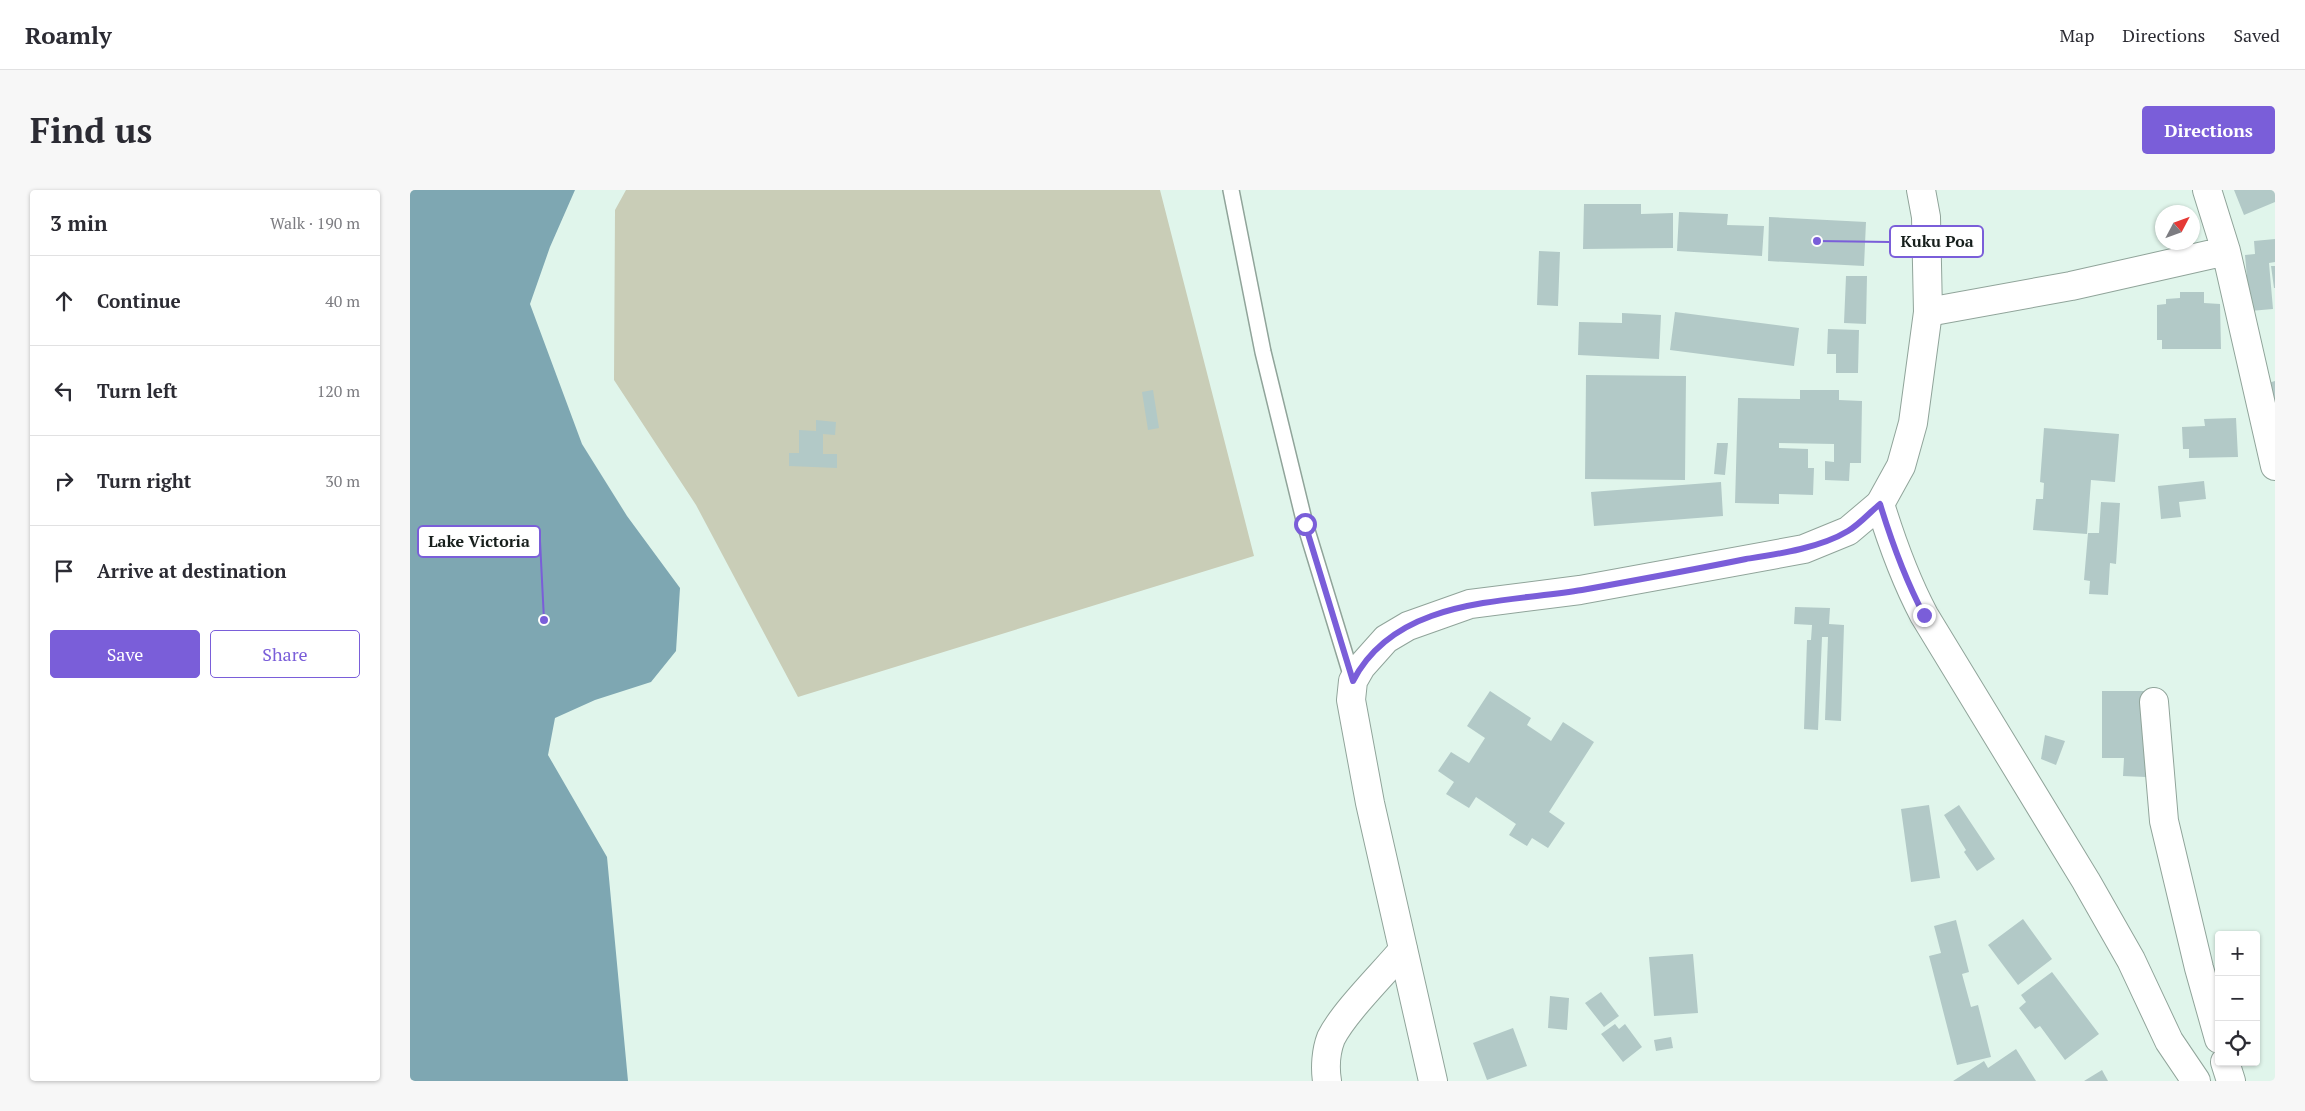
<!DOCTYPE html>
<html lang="en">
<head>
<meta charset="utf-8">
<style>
  :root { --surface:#fff; --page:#f7f7f7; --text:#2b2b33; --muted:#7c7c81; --line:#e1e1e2; --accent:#7a5ed9 }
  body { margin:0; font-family:"PT Serif",serif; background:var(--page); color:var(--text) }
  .controls { position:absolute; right:15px; bottom:15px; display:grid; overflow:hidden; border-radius:5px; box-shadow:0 1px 4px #0004 }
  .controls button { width:45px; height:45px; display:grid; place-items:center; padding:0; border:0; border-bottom:1px solid var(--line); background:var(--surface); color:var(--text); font:25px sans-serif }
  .compass { position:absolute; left:1745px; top:15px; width:45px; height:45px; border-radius:50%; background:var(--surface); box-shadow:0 1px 4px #0004; rotate:49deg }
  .stop { position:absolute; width:15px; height:15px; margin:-11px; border:4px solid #7a5ed9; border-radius:50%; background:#fff }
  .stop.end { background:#7a5ed9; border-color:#fff; box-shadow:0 1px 5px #0008 }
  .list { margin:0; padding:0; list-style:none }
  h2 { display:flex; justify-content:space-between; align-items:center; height:65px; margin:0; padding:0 20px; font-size:21px }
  h2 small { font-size:16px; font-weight:400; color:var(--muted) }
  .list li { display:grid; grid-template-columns:32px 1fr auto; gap:15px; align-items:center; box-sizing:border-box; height:90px; padding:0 20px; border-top:1px solid var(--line) }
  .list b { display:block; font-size:19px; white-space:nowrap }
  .list em { font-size:16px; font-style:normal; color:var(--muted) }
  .actions { display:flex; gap:10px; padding:15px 20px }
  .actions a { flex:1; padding:11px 0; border:1px solid var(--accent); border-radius:5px; text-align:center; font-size:18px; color:var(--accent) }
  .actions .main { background:var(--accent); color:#fff }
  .icon { flex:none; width:28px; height:28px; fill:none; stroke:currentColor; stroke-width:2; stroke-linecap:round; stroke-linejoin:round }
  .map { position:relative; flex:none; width:1865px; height:891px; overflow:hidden; border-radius:5px }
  header { display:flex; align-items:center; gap:30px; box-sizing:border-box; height:70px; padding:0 25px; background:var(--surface); border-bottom:1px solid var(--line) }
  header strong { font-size:24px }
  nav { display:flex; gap:28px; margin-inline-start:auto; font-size:18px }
  .intro { display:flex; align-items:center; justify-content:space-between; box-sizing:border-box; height:120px; padding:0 30px }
  h1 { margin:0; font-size:35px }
  .button { padding:12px 22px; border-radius:5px; background:var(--accent); color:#fff; font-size:18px; font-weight:700 }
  main { display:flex; gap:30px; padding:0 30px }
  aside { flex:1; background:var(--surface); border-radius:5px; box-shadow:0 1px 4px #0004 }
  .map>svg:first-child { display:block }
</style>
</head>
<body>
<header>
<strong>Roamly</strong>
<nav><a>Map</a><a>Directions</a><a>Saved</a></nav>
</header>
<div class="intro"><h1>Find us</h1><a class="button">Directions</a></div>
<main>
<aside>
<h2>3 min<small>Walk · 190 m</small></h2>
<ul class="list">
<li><svg class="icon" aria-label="ahead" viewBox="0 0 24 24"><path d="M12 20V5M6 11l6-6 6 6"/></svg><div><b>Continue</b></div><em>40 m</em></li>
<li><svg class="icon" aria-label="left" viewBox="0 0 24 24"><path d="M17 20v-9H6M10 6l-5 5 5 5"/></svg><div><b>Turn left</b></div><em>120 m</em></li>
<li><svg class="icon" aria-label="right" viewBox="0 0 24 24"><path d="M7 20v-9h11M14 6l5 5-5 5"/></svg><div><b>Turn right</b></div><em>30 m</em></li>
<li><svg class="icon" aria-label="arrive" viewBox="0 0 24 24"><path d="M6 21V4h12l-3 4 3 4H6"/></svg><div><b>Arrive at destination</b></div></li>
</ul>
<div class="actions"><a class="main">Save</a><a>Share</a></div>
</aside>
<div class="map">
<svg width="1865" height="891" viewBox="0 0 1865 891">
  <rect width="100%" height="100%" fill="#e0f5eb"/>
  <!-- green -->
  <path fill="#c9cdb7" d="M216 0H750L844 366 388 507 286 315 204 190 205 20Z"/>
  <!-- water -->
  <path fill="#7ea7b2" d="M0 0H165L140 57 120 114 172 254 217 326 270 398 266 461 241 492 185 510 145 528 138 565 197 667 218 891H0Z"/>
  <!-- building -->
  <path fill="#b2c9c7" d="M1824 0H1865V12L1834 25Z
    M1174 14H1231V24L1263 23V58L1173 59Z
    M1269 22 1318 24 1317 35 1354 36 1352 66 1267 61Z
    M1359 27 1456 32 1454 76 1358 71Z
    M1865 49V72L1859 73 1863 119 1840 121 1835 65 1845 64 1844 51Z
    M1129 61 1150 62 1148 116 1127 115Z
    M1861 76H1865V98H1864Z
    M1436 86H1457L1456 134 1434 133Z
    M1770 102H1794V113L1810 114 1811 159H1752V150H1747V115L1756 114V109L1770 108Z
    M1265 122 1389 138 1384 176 1260 160Z
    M1212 123 1251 125 1249 169 1168 165 1169 132 1212 133Z
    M1418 139 1449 140 1448 183H1426V164H1417Z
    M1176 185 1276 186 1275 290 1175 289Z
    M1865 191V223L1858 193Z
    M743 200 749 238 738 240 732 202Z
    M1390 200H1429V210L1452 211 1451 273H1440L1439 291 1415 290V271L1424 272V254L1369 253V258L1398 259V278H1404L1403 305 1369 304V314L1325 313 1328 208 1390 209Z
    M1826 228 1828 267 1779 268V259H1773L1772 237 1795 236 1794 229Z
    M406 230 426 232 425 245 413 244V264H427V278L379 276V263H389V240L406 241Z
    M1634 238 1709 244 1705 292 1681 290 1677 344 1623 340 1626 309H1633L1634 293 1630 292Z
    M1307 253H1318L1315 285 1304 284Z
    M1794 291 1796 309 1769 312 1771 327 1751 329 1748 296Z
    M1311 292 1313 326 1184 336 1181 302Z
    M1691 312 1710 313 1706 374 1700 373 1698 405 1679 404 1680 391 1674 390 1678 343H1689Z
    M1385 417 1420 418 1419 434 1434 435 1431 531 1415 530 1418 447H1412L1408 540 1394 539 1397 450H1401L1402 435 1384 434Z
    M1080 501 1121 528 1117 535 1141 551 1153 532 1184 552 1139 622 1155 633 1138 658 1122 648 1117 656 1099 645 1106 634 1066 607 1059 618 1036 604 1044 592 1028 581 1041 562 1059 573 1075 548 1057 536Z
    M1692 501H1736V587L1713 586 1714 568H1692Z
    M1635 545 1655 551 1646 575 1631 569Z
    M1519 615 1530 688 1501 692 1491 619Z
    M1549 615 1585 669 1567 681 1554 662 1556 660 1534 625Z
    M1613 729 1642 769 1608 795 1578 755Z
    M1546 730 1559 782 1552 784 1561 817 1568 815 1581 867 1547 875 1519 766 1531 763 1524 736Z
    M1283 764 1288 823 1244 826 1239 767Z
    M1642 782 1689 844 1655 870 1630 836 1625 839 1609 818 1616 812 1611 805Z
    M1191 802 1209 826 1194 837 1175 813Z
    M1140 806 1159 808 1157 840 1138 838Z
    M1205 834 1209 839 1215 834 1232 857 1213 872 1191 844Z
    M1103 838 1117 876 1077 890 1063 853Z
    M1261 847 1263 858 1246 861 1244 850Z
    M1606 859 1626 891H1543L1574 871 1578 878Z
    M1692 880 1698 891H1674Z"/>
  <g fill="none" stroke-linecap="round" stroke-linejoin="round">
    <defs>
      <path id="service" d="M821 0 853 162 895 334 943 491"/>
      <path id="minor" d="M1797 0 1816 61 1865 276
        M1518 122 1661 96 1816 61
        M1470 314C1482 353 1495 389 1514 425L1676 691 1721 770 1759 851 1786 891
        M1744 512 1754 631 1789 778 1809 849
        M1815 872 1821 891
        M917 891C915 878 916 861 921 848 934 822 973 784 993 760"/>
      <path id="tertiary" d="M1023 891 960 613 941 510 943 491 951 477 976 449 998 436 1060 414 1170 400 1394 359 1438 341 1470 314 1491 276 1503 233 1518 122 1516 27 1511 0"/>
    </defs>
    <!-- service casing -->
    <use href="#service" stroke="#90a49a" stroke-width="18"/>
    <!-- minor casing -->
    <use href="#minor" stroke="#90a49a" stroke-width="30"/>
    <!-- tertiary casing -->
    <use href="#tertiary" stroke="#90a49a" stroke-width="30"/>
    <!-- service -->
    <use href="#service" stroke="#fff" stroke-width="15"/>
    <!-- minor -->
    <use href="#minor" stroke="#fff" stroke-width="28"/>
    <!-- tertiary -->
    <use href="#tertiary" stroke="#fff" stroke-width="28"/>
  </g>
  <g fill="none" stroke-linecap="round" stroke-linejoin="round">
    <!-- route -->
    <path stroke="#7a5ed9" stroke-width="6" d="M895 334 943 491C986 408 1092 413 1172 400 1227 390 1282 380 1336 369 1368 364 1410 358 1438 341 1450 334 1460 322 1470 314 1482 353 1495 389 1514 425"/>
  </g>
  <!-- callouts -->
  <path fill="none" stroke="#7a5ed9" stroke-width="2" d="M1407 51L1480 52M134 430L130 351"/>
  <g fill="#7a5ed9" stroke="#fff" stroke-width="2">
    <circle cx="1407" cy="51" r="5"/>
    <circle cx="134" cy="430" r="5"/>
  </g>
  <g fill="#fff" stroke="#7a5ed9" stroke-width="2">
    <rect x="1480" y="36" width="93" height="31" rx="5"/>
    <rect x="8" y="336" width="122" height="31" rx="5"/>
  </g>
  <g font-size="16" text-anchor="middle" font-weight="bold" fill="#171f1c">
    <text x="1527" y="57">Kuku Poa</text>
    <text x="69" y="357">Lake Victoria</text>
  </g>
</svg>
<div class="controls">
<button>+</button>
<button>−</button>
<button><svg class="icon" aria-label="locate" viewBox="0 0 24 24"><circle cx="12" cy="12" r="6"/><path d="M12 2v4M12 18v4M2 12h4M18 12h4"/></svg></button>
</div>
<svg class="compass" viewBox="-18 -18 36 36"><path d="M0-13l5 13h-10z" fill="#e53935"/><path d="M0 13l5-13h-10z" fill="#7c7c81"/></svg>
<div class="stop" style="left:895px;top:334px"></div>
<div class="stop end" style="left:1514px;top:425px"></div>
</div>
</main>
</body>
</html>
